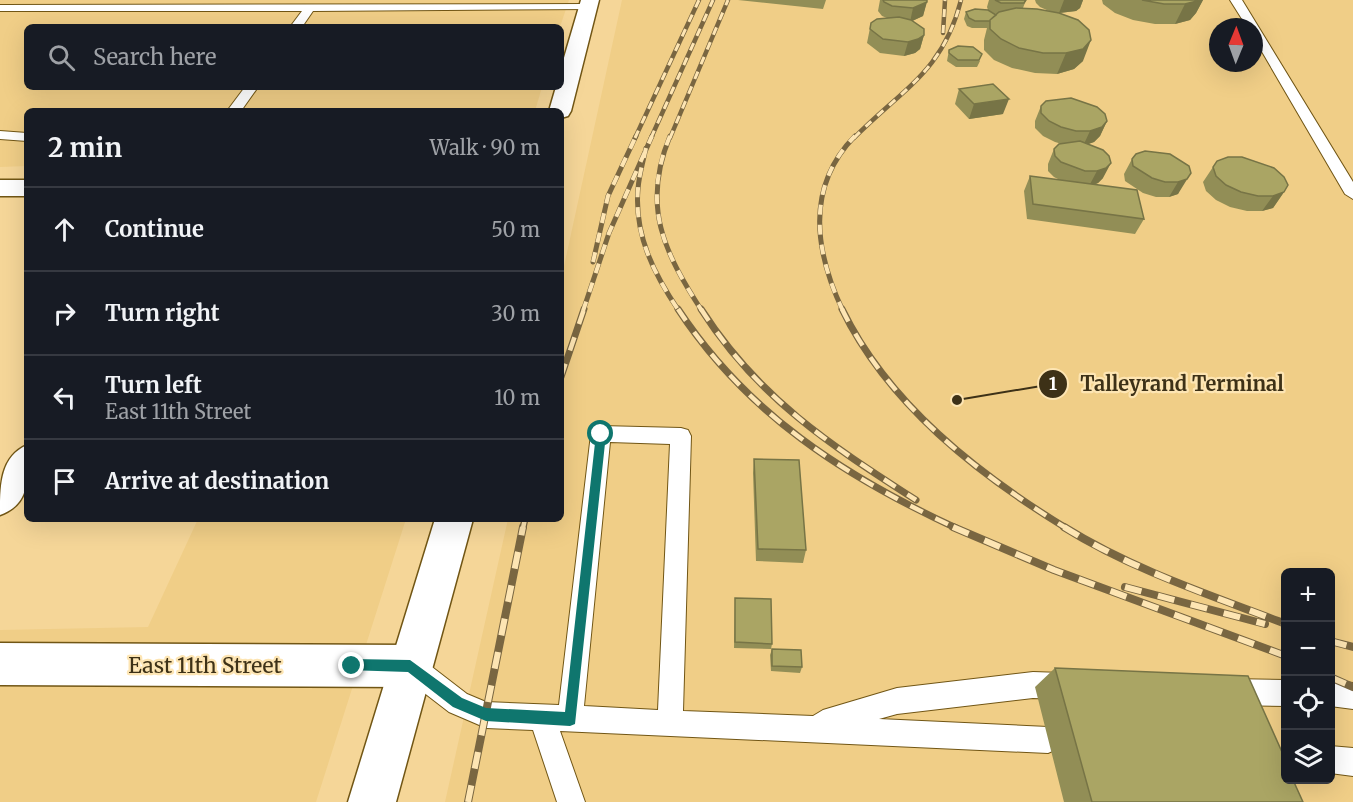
<!DOCTYPE html>
<html lang="en">
<head>
<meta charset="utf-8">
<style>
  :root { --surface:#171b24; --page:#20242c; --text:#f1f3f6; --muted:#9ea1a6; --line:#363941 }
  body { margin:0; font-family:Merriweather,serif; background:var(--page); color:var(--text) }
  .controls { position:absolute; right:18px; bottom:18px; display:grid; overflow:hidden; border-radius:9px; box-shadow:0 6px 24px #0002 }
  .controls button { width:54px; height:54px; display:grid; place-items:center; padding:0; border:0; border-bottom:2px solid var(--line); background:var(--surface); color:var(--text); font:30px sans-serif }
  .compass { position:absolute; left:1209px; top:18px; width:54px; height:54px; border-radius:50%; background:var(--surface); box-shadow:0 6px 24px #0002; rotate:1deg }
  .stop { position:absolute; width:18px; height:18px; margin:-14px; border:4px solid #0f766e; border-radius:50%; background:#fff }
  .stop.end { background:#0f766e; border-color:#fff; box-shadow:0 2px 6px #0008 }
  .list { margin:0; padding:0; list-style:none }
  h2 { display:flex; justify-content:space-between; align-items:center; height:78px; margin:0; padding:0 24px; font-size:26px }
  h2 small { font-size:20px; font-weight:400; color:var(--muted) }
  .list li { display:grid; grid-template-columns:39px 1fr auto; gap:18px; align-items:center; box-sizing:border-box; height:84px; padding:0 24px; border-top:2px solid var(--line) }
  .list b { display:block; font-size:22px; white-space:nowrap }
  .list p { margin:0; font-size:20px; white-space:nowrap; color:var(--muted) }
  .list em { font-size:20px; font-style:normal; color:var(--muted) }
  .icon { flex:none; width:33px; height:33px; fill:none; stroke:currentColor; stroke-width:2; stroke-linecap:round; stroke-linejoin:round }
  .map { position:relative; flex:none; width:1353px; height:802px; overflow:hidden }
  .search { position:absolute; background:var(--surface); box-shadow:0 6px 24px #0002; left:24px; top:24px; width:540px; height:66px; display:flex; align-items:center; gap:15px; box-sizing:border-box; padding:0 21px; border-radius:9px; color:var(--muted); font-size:22px }
  .panel { position:absolute; background:var(--surface); box-shadow:0 6px 24px #0002; left:24px; top:108px; width:540px; height:414px; border-radius:9px }
  .map>svg:first-child { display:block }
</style>
</head>
<body>
<div class="map">
<svg width="1353" height="802" viewBox="0 0 1353 802">
  <rect width="100%" height="100%" fill="#f5d698"/>
  <!-- built -->
  <path fill="#f0ce87" fill-rule="evenodd" d="M0 0H569L560 27H27V87H542L535 111H27V166L0 167Z
    M622 0H1353V802H445L508 519H561V280ZM1218 27H1254V63H1218ZM1286 572H1330V780H1286Z
    M198 519H406L316 802H0V630L148 627Z"/>
  <g fill="none" stroke-linecap="round" stroke-linejoin="round">
    <defs>
      <path id="service" d="M1230 0H1242L1353 182V199L1345 194 1254 38V27H1247Z
        M588 4 594 7 592 9 313 11 302 27H290L302 11H0V5Z
        M245 87H258L241 111H227Z
        M0 131 27 133V141L0 139Z
        M601 426 681 428 688 430 691 436 683 711 813 716 823 710 897 688 1033 672 1062 673 1071 677 1075 686 1071 695 1062 699 1033 698 897 714 879 719 1048 727 1057 731 1061 740 1057 749 1048 753 560 731 585 802H557L533 730 486 728 477 724 449 712 401 675 397 666 401 657 410 653 419 657 467 694 486 702 559 705 591 434 594 428ZM610 442 670 444 658 710 584 706Z
        M1229 679 1286 680V706L1229 705 1220 701 1216 692 1220 683Z
        M1330 680 1353 683V709L1330 706Z
        M1330 746 1353 748V776L1330 773Z"/>
      <path id="minor" d="M0 180H27V196H0Z
        M27 445C27 474 33 503 0 515 0 486 0 457 27 445Z
        M0 643 410 645 425 651 431 666 425 681 410 687 0 685Z"/>
      <path id="tertiary" d="M581 0H599L571 111 568 116 561 118V111H549L556 87H561V68Z
        M435 519H473L396 802H348Z"/>
    </defs>
    <!-- service casing -->
    <use href="#service" stroke="#715615" stroke-width="2"/>
    <!-- minor casing -->
    <use href="#minor" stroke="#715615" stroke-width="3"/>
    <!-- tertiary casing -->
    <use href="#tertiary" stroke="#715615" stroke-width="3"/>
    <!-- service -->
    <use href="#service" fill="#fff" fill-rule="evenodd"/>
    <!-- minor -->
    <use href="#minor" fill="#fff" fill-rule="evenodd"/>
    <!-- tertiary -->
    <use href="#tertiary" fill="#fff" fill-rule="evenodd"/>
    <defs>
      <path id="rail-far3" d="M943 33 945 0
        M635 138 699 0
        M651 138 713 0
        M670 138 728 0
        M854 138C902 89 943 72 961 0"/>
      <path id="rail-far2" d="M670 136C641 206 664 252 702 311
        M646 148C643 162 639 175 638 189 634 235 654 274 679 311
        M593 262 608 196 636 136
        M583 311 609 233 652 136
        M843 311C815 252 805 187 855 136"/>
      <path id="rail-far1" d="M678 309C747 414 844 476 956 528
        M701 309C758 398 829 444 916 500
        M842 309C888 404 978 474 1066 528
        M561 377 584 309
        M523 528 525 519"/>
      <path id="rail" d="M953 527 1054 570 1286 656
        M1064 527C1133 570 1210 595 1286 624
        M1125 587 1265 624
        M1330 641 1353 647
        M1330 677 1353 687
        M468 802 523 527"/>
    </defs>
    <!-- rail-far3 casing -->
    <use href="#rail-far3" stroke="#796641" stroke-width="4.5"/>
    <!-- rail-far2 casing -->
    <use href="#rail-far2" stroke="#796641" stroke-width="5"/>
    <!-- rail-far1 casing -->
    <use href="#rail-far1" stroke="#796641" stroke-width="7"/>
    <!-- rail casing -->
    <use href="#rail" stroke="#796641" stroke-width="8"/>
    <!-- rail-far3 -->
    <use href="#rail-far3" stroke="#fde5b3" stroke-width="3" stroke-dasharray="8" stroke-linecap="butt"/>
    <!-- rail-far2 -->
    <use href="#rail-far2" stroke="#fde5b3" stroke-width="4" stroke-dasharray="10" stroke-linecap="butt"/>
    <!-- rail-far1 -->
    <use href="#rail-far1" stroke="#fde5b3" stroke-width="4.5" stroke-dasharray="14" stroke-linecap="butt"/>
    <!-- rail -->
    <use href="#rail" stroke="#fde5b3" stroke-width="6" stroke-dasharray="17" stroke-linecap="butt"/>
  </g>
  <!-- wall -->
  <path fill="#928e56" d="M738 0H826L823 9Z
    M880 0H927L923 16 912 21 924 35 920 49 915 53 904 56 880 53 867 43 871 23 887 18 882 16 878 11Z
    M989 0H1026L1023 8 1049 11 1040 7 1036 3 1035 0H1083L1080 8 1076 11 1059 13 1083 61 1074 69 1057 74 1035 73 1012 68 994 60 984 50V40L987 28H972L967 26 964 19 966 12 988 10 987 7Z
    M1102 0H1203L1196 13 1190 20 1175 24H1155L1133 20 1115 13 1103 4Z
    M958 46 980 61 977 67H956L947 61 949 50Z
    M959 89 1003 114 969 119 955 104Z
    M1041 106 1107 121 1100 136 1094 142 1088 144 1103 178 1098 183 1096 184 1144 219 1135 234 1027 219 1024 191 1030 176 1060 180 1054 177 1048 171V164L1054 149 1062 144 1055 142 1043 136 1035 128V121Z
    M1132 159 1189 166 1178 194 1169 197H1156L1143 193 1125 181 1124 174Z
    M1213 167 1284 192 1273 208 1262 211H1247L1230 207 1216 200 1206 191 1203 182Z
    M754 459 806 550 803 563 756 561 753 473Z
    M735 598 772 644 771 649 734 648Z
    M772 649 802 667 800 673 771 671 770 655Z
    M1055 668 1303 802H1064L1035 687Z"/>
  <!-- shaded-wall -->
  <path fill="#777446" d="M1064 0H1083L1080 8 1076 11 1059 13Z
    M1201 0H1203L1196 13 1190 20 1175 24 1185 4Z
    M927 2 923 16 910 22 913 8Z
    M924 35 920 49 915 53 904 56 908 42Z
    M1091 40 1083 61 1074 69 1057 74 1066 53Z
    M1009 99 1003 114 969 119 974 104Z
    M1107 121 1100 136 1094 142 1083 146 1090 131Z
    M1111 163 1103 178 1098 183 1089 186 1097 171Z
    M1191 173 1178 194 1169 197 1178 182Z
    M1284 192 1273 208 1262 211 1273 196Z"/>
  <!-- building -->
  <path fill="#aaa564" stroke="#777446" stroke-width="1.5" d="M883 0H927V2L913 8 892 6 884 2Z
    M995 0H1026L1024 3H1001Z
    M1142 0H1201L1185 4H1164Z
    M1016 8 1037 9 1059 13 1078 20 1089 30 1091 40 1083 49 1066 53H1043L1019 48 1001 39 990 29V20L999 12Z
    M975 9 988 10 996 15 990 20V21H975L969 18 966 12Z
    M899 17 911 20 924 29V35L918 39 908 42 883 39 870 29 871 23 877 19Z
    M958 46 973 47 982 54 979 60H958L949 53V50Z
    M993 84 1009 99 974 104 959 89Z
    M1071 98 1097 107 1105 114 1107 121 1102 127 1090 131H1076L1061 127 1049 121 1041 113V106L1046 101Z
    M1080 141 1103 150 1109 156 1111 163 1106 168 1097 171H1085L1061 162 1055 156 1054 149 1059 144Z
    M1145 151 1170 154 1189 166 1191 173 1187 179 1178 182H1165L1152 178 1133 166 1132 159 1136 154Z
    M1228 157H1242L1274 168 1284 177 1288 185 1284 192 1273 196H1258L1241 192 1226 185 1216 176 1213 167 1217 161Z
    M1030 176 1137 190 1144 219 1033 204Z
    M754 459 799 460 806 550 758 549Z
    M735 598 771 599 772 644 735 642Z
    M772 649 801 650 802 667 772 666Z
    M1055 668 1248 676 1286 761V780H1293L1303 802H1092Z"/>
  <!-- route -->
  <path fill="#0f766e" d="M601 430 606 434 575 724 570 726 486 721 453 707 408 672 347 670 346 666 347 661 352 659 410 660 462 698 486 708 565 712 596 434Z"/>
  <g text-anchor="middle" dominant-baseline="central" stroke-width="4.5" stroke-linejoin="round" paint-order="stroke">
    <!-- near-street labels -->
    <g font-size="21" fill="#3d3117" stroke="#fde5b3">
      <text x="205" y="665">East 11th Street</text>
    </g>
  </g>
  <!-- callouts -->
  <path fill="none" stroke="#3d3117" stroke-width="2" d="M957 400L1053 384"/>
  <g fill="#3d3117" stroke="#fde5b3" stroke-width="2">
    <circle cx="957" cy="400" r="6"/>
    <circle cx="1053" cy="384" r="15"/>
  </g>
  <g font-size="18" text-anchor="middle" font-weight="bold" fill="#fff">
    <text x="1053" y="390">1</text>
  </g>
  <g font-size="20" text-anchor="middle" font-weight="bold" fill="#3d3117" stroke="#fde5b3" stroke-width="4.5" stroke-linejoin="round" paint-order="stroke">
    <text x="1182" y="391">Talleyrand Terminal</text>
  </g>
</svg>
<div class="controls">
<button>+</button>
<button>−</button>
<button><svg class="icon" aria-label="locate" viewBox="0 0 24 24"><circle cx="12" cy="12" r="6"/><path d="M12 2v4M12 18v4M2 12h4M18 12h4"/></svg></button>
<button><svg class="icon" aria-label="layers" viewBox="0 0 24 24"><path d="M12 4l9 5-9 5-9-5zM3 14l9 5 9-5"/></svg></button>
</div>
<svg class="compass" viewBox="-18 -18 36 36"><path d="M0-13l5 13h-10z" fill="#e53935"/><path d="M0 13l5-13h-10z" fill="#9ea1a6"/></svg>
<div class="stop" style="left:601px;top:434px"></div>
<div class="stop end" style="left:352px;top:666px"></div>
<div class="search"><svg class="icon" aria-label="search" viewBox="0 0 24 24"><circle cx="10" cy="10" r="6"/><path d="M15 15l6 6"/></svg>Search here</div>
<section class="panel">
<h2>2 min<small>Walk · 90 m</small></h2>
<ul class="list">
<li><svg class="icon" aria-label="ahead" viewBox="0 0 24 24"><path d="M12 20V5M6 11l6-6 6 6"/></svg><div><b>Continue</b></div><em>50 m</em></li>
<li><svg class="icon" aria-label="right" viewBox="0 0 24 24"><path d="M7 20v-9h11M14 6l5 5-5 5"/></svg><div><b>Turn right</b></div><em>30 m</em></li>
<li><svg class="icon" aria-label="left" viewBox="0 0 24 24"><path d="M17 20v-9H6M10 6l-5 5 5 5"/></svg><div><b>Turn left</b><p>East 11th Street</p></div><em>10 m</em></li>
<li><svg class="icon" aria-label="arrive" viewBox="0 0 24 24"><path d="M6 21V4h12l-3 4 3 4H6"/></svg><div><b>Arrive at destination</b></div></li>
</ul>
</section>
</div>
</body>
</html>
